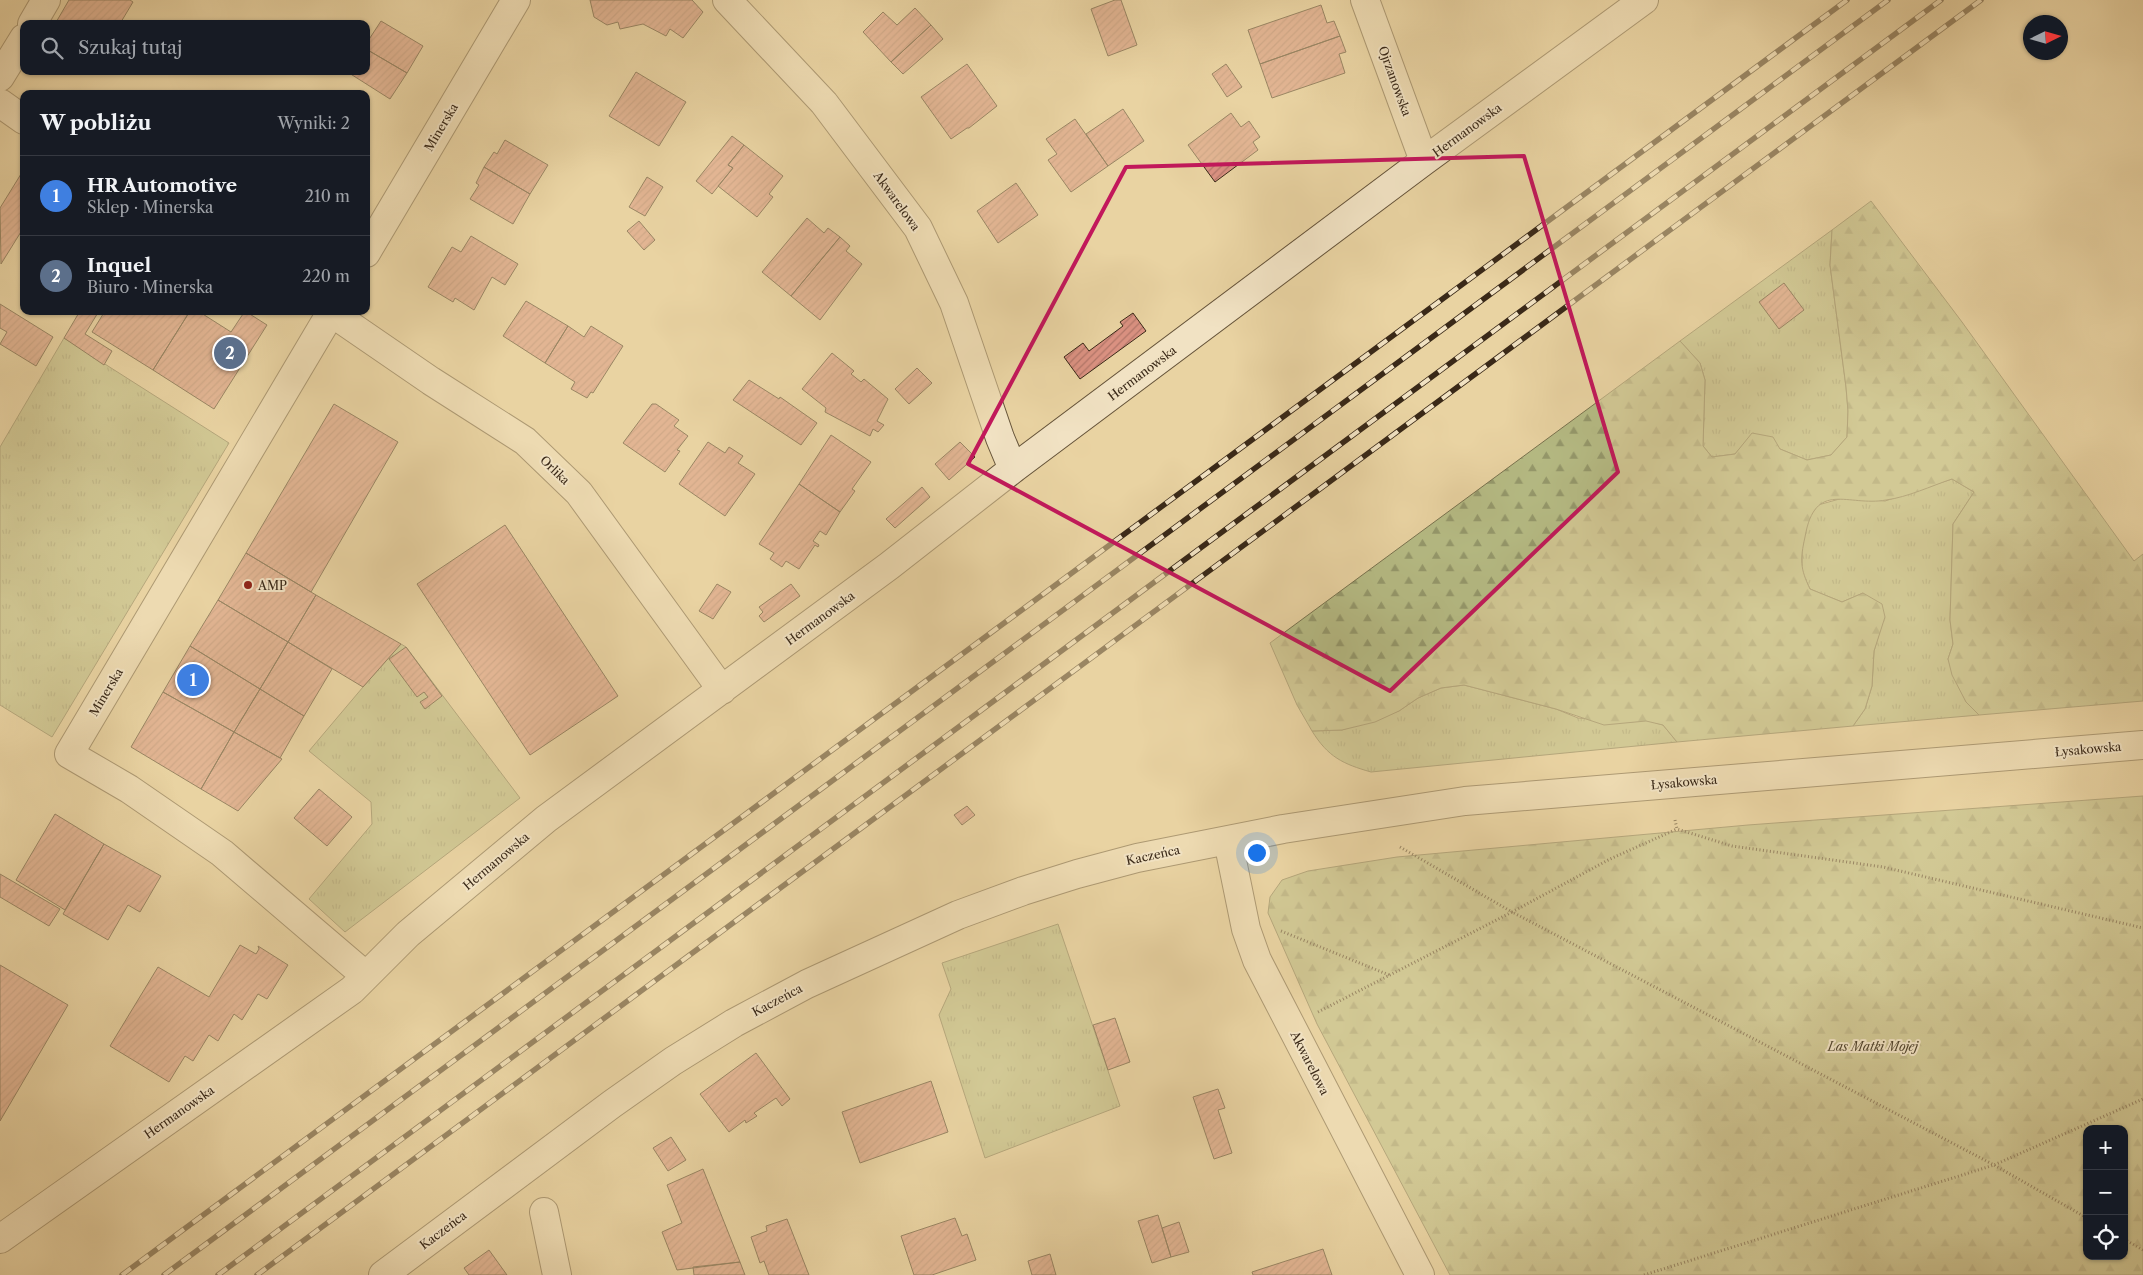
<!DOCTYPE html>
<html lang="pl">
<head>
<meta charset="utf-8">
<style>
  :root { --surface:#171b24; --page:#242831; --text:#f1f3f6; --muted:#9ea1a6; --line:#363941; --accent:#0f766e }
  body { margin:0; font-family:"Libre Caslon Text",serif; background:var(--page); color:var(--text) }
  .controls { position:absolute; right:15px; bottom:15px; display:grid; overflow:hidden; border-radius:10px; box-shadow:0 1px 4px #0004 }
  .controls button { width:45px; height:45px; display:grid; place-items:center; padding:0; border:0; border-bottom:1px solid var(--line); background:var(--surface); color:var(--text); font:25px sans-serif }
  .compass { position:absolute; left:2023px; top:15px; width:45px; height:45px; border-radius:50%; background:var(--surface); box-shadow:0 1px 4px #0004; rotate:85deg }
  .you { position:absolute; left:1256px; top:852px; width:18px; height:18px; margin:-12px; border:4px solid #fff; border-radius:50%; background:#1a73e8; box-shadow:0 0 0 8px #1a73e833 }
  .badge { display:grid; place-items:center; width:32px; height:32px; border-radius:50%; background:var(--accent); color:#fff; font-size:16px; font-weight:700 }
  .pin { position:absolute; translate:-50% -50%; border:2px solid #fff; box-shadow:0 1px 5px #0006 }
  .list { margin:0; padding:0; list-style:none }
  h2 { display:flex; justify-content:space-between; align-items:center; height:65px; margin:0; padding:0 20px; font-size:21px }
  h2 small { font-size:16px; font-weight:400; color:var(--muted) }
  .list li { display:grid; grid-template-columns:32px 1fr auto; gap:15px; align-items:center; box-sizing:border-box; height:80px; padding:0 20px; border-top:1px solid var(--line) }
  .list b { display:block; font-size:19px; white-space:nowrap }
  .list p { margin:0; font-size:16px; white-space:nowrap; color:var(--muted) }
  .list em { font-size:16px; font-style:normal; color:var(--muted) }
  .icon { flex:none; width:28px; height:28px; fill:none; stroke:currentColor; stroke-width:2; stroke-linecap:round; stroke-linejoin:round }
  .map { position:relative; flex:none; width:2143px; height:1275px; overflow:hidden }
  .search { position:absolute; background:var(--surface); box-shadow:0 1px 4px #0004; left:20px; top:20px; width:350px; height:55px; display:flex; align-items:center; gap:12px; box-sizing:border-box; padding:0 18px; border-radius:10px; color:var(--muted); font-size:19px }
  .panel { position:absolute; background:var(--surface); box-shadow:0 1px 4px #0004; left:20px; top:90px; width:350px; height:225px; border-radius:10px }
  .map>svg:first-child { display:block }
</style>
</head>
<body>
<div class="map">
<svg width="2143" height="1275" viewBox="0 0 2143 1275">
  <defs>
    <pattern id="grass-tufts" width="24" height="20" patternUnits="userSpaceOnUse" patternTransform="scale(1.25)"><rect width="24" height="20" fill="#b6bc85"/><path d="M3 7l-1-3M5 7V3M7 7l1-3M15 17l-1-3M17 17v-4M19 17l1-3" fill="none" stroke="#95996c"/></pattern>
    <pattern id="forest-firs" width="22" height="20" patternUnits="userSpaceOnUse" patternTransform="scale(1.25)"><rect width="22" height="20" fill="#b6bc85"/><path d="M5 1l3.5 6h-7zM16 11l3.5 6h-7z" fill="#95996c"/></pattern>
    <pattern id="building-hatch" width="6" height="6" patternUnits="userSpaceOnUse" patternTransform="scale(1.25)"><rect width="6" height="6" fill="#da9181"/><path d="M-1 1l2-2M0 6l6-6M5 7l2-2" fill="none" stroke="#b27669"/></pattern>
  </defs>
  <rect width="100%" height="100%" fill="#e9d3a2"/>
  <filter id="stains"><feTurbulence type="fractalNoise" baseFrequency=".004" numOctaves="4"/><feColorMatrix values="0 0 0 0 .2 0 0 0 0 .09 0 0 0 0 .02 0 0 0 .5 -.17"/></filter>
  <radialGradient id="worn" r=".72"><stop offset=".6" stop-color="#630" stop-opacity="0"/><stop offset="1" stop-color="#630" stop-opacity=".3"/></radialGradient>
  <!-- grass -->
  <path fill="url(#grass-tufts)" stroke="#78724e" d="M1832 230 1830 265 1846 387 1848 411 1847 437 1831 455 1807 460 1780 449 1753 433 1735 454 1712 457 1703 446 1705 380 1700 363 1680 341Z
    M64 338 229 443 52 737 0 705V447Z
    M1952 479 1974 492 1953 524 1950 620 1953 644 1948 659 1966 702 1979 715 1853 726 1865 709 1872 686 1874 651 1884 617 1863 593 1842 602 1810 589 1802 572V548L1808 519 1818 505 1843 498 1885 501Z
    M401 644 406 647 520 798 345 932 309 899 372 824 371 802 309 751 363 687Z
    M1464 685 1556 709 1578 718 1631 722 1646 720 1663 725 1677 742 1371 772C1343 764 1328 757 1312 731L1342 730 1399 711 1418 698 1441 688Z
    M1058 924 1120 1106 985 1158 939 1015 951 989 942 963Z"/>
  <!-- forest -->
  <path fill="url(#forest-firs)" stroke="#78724e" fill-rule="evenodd" d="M1871 201 1962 322 2134 561 2143 554V701L1979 715 1966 702 1952 675 1948 659 1953 644 1950 620 1953 524 1974 492 1952 479C1931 486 1908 497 1886 500 1848 507 1815 479 1805 537 1800 560 1800 568 1810 589L1842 602 1863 593 1882 604 1885 617 1874 651 1872 686 1865 709 1853 726 1677 742 1663 725 1646 721 1604 725 1556 709 1464 685 1441 688 1418 698 1399 711 1375 722 1342 730 1312 731 1297 705 1270 643 1680 341 1700 363 1705 380 1703 446 1712 457 1735 454 1752 433 1773 437 1780 449 1807 460 1831 455 1847 437 1848 411 1846 387 1830 265 1832 230Z
    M2143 796V1275H1450L1317 1024 1268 913 1270 897 1282 880 1308 871 1397 857 1748 825ZM2087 1129H2124V1256H2087Z"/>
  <!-- building -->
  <path fill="url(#building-hatch)" stroke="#3a2918" d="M69 0H130L133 2 121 22 123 24H55Z
    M590 0H692L703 12 683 38 670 29 666 36 643 24 620 29 618 22 607 25 594 17Z
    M1115 0H1121L1137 45 1108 56 1091 9Z
    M1321 5 1327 23 1334 21 1340 36 1260 64 1248 30Z
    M915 8 931 25 891 62 863 32 883 12 897 25Z
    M381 21 423 46 407 73 366 49V44Z
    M931 25 943 39 903 74 891 62Z
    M1340 36 1346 52 1339 54 1345 73 1272 98 1260 64Z
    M366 49 407 73 390 99 349 73 350 71H366Z
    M967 64 997 106 969 128H967L951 139 921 97Z
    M1226 64 1242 87 1227 97 1212 74Z
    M636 72 686 102 659 146 609 116Z
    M1123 109 1144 141 1108 166 1086 134Z
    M1231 113 1241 127 1249 121 1260 137 1253 142 1258 150 1215 182 1188 145Z
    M1075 119 1108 166 1071 192 1048 160 1057 154 1046 139Z
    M732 136 744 145 728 165 733 168 712 194 696 181Z
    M505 140 548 165 530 194 484 167 494 152 497 154Z
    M744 145 783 176 769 194 773 197 757 217 718 186 733 168 728 165Z
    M484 167 530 194 513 224 470 199 479 185 476 183Z
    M21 174 24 176V227L1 264 0 208Z
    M647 177 663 187 645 216 629 207Z
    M1016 183 1038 215 998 243 977 211Z
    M807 218 824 233 828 228 840 237 791 296 762 272Z
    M639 221 655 240 644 250 627 231Z
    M471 236 518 264 505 285 492 277 474 310 455 298 453 302 428 287 452 247 461 252Z
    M840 237 850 246 846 251 862 264 820 320 791 296Z
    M1784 283 1804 310 1779 329 1759 302Z
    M526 301 568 326 545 363 503 336Z
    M0 304 53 337 36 366 0 344 7 332 0 328Z
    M80 311H99L85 334 112 351 104 365 64 338Z
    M105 311H190L153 370 92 332Z
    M190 311H198L231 332 245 311 267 325 214 409 153 370Z
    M1133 313 1146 331 1080 379 1064 357 1083 343 1089 351 1123 326 1120 322Z
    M568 326 584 337 591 326 623 346 593 393 591 392 587 398 571 389 575 382 545 363Z
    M832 353 854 371 851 374 861 382 864 379 888 399 877 421 884 425 878 432 873 429 870 436 825 412 826 408 802 389Z
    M917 368 932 383 909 404 895 389Z
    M749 380 779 399 780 397 817 423 801 445 733 400Z
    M334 404 398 442 311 592 246 553Z
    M652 404H656L679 420 674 426 688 436 677 450 680 451 665 472 623 443Z
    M831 435 871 462 852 489 855 491 840 512 799 484Z
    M708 442 725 453 729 447 743 456 738 463 755 474 725 516 679 484Z
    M960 442 975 457 949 480 935 464Z
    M799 484 840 512 826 535 820 531 813 541 819 545 818 547 815 545 799 569 786 561 782 567 770 559 774 553 759 544Z
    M922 487 930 497 895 528 886 519Z
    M505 525 618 696 530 755 417 584Z
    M246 553 316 595 288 642 218 600Z
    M717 584 731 592 713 619 699 611Z
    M791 584 800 596 764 622 759 616 763 612 759 607Z
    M316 595 401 644 363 687 288 642Z
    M218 600 288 642 260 689 190 646Z
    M288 642 332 669 304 716 260 689Z
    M190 646 260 689 234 732 163 692Z
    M406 647 442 696 425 709 420 702 428 697 424 692 417 697 389 659Z
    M260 689 304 716 280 758 234 732Z
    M163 692 234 732 201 789 131 747Z
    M234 732 282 759 238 811 201 789Z
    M319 789 352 817 327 846 294 818Z
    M967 806 975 815 962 825 954 815Z
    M55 814 104 844 65 910 16 880Z
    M104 844 161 876 140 912 128 905 108 940 63 914Z
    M0 874 60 909 49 926 0 897Z
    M240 945 256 954 259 949 258 946 288 965 267 999 258 994 242 1020 234 1014 218 1041 209 1035 193 1061 185 1056 169 1082 110 1046 158 967 209 997Z
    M0 965 68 1005 0 1121Z
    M1115 1018 1130 1062 1108 1070 1093 1025Z
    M756 1053 790 1099 782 1106 776 1098 754 1113 757 1116 746 1123 745 1120 729 1132 700 1094Z
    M931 1081 948 1132 860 1163 842 1112Z
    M1218 1089 1225 1108 1218 1110 1232 1153 1214 1159 1193 1097Z
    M671 1137 686 1160 668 1171 653 1148Z
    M703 1169 740 1262 677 1270 662 1232 682 1223 667 1185Z
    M1158 1215 1171 1257 1152 1263 1138 1221Z
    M955 1218 962 1236 967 1234 976 1260 932 1275H914L901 1236Z
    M787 1219 809 1275H769L764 1261 760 1263 751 1237 767 1231 766 1226Z
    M1179 1222 1189 1252 1171 1257 1162 1228Z
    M1323 1249 1332 1275H1253L1252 1272Z
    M489 1250 507 1275H469L464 1268Z
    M1050 1254 1056 1275H1032L1028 1261Z
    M740 1262 745 1275H694L693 1267Z"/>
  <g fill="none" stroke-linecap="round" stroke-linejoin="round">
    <defs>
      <path id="minor" d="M727 0 824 103 918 228 954 303 1000 438 1013 469
        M1365 0 1424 161
        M32 24 46 0
        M0 77 24 38
        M0 103 24 120
        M366 253 516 0
        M329 311 431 381 525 441 579 493 722 690
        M332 311 69 754 129 789 222 853 366 976
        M1228 841 1246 929 1257 960 1420 1275
        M544 1212 557 1275
        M0 1239 352 990 408 934 546 819 889 566 1013 469 1424 161 1644 0
        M383 1275 612 1104 673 1061 734 1023 807 984 958 915 1023 891 1077 874 1137 858 1283 829 1465 801 2143 745"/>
    </defs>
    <!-- minor casing -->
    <use href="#minor" stroke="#66543a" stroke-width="30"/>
    <!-- path -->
    <path stroke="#3a2918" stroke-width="3" stroke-dasharray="1 2.5" stroke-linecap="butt" d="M1675 820 1677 829 1732 846 1883 867 2143 928
      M1400 847 1512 912 1610 859 1677 829
      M1281 931 1389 975
      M1318 1012 1512 912 1994 1165 2087 1218
      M2124 1239 2143 1250
      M1644 1275 1994 1165 2143 1099"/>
    <!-- minor -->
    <use href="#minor" stroke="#f1e2c3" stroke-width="28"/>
    <defs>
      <path id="rail" d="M122 1275 1847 0
        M164 1275 1888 0
        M218 1275 1941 0
        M257 1275 1981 0"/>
    </defs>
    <!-- rail casing -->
    <use href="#rail" stroke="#3a2918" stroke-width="5.5"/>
    <!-- rail -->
    <use href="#rail" stroke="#f1e2c3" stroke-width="4" stroke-dasharray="11" stroke-linecap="butt"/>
  </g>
  <!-- marked area -->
  <path d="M0 0H2143V1275H0ZM1524 156 1618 472 1390 691 968 464 1126 167Z" fill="#e9d3a2" fill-opacity=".55" fill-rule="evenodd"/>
  <path fill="none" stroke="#c2185b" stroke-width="4" stroke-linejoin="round" d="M1524 156 1618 472 1390 691 968 464 1126 167Z"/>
  <!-- markers -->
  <circle fill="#8f2418" stroke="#f1e2c3" stroke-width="2" cx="248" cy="585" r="5"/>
  <g text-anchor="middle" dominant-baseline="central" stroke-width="4" stroke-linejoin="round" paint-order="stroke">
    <!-- street labels -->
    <g font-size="12" fill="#3a2918" stroke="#f1e2c3">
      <text transform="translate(1395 81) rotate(70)">Ojrzanowska</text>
      <text transform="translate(441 127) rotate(-59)">Minerska</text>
      <text transform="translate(1467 130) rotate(-36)">Hermanowska</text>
      <text transform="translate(897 201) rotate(54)">Akwarelowa</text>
      <text transform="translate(1142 373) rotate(-37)">Hermanowska</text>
      <text transform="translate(555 470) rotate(44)">Orlika</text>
      <text transform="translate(820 618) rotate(-36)">Hermanowska</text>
      <text transform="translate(106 692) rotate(-59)">Minerska</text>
      <text transform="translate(2088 749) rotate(-5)">Łysakowska</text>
      <text transform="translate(1684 782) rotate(-5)">Łysakowska</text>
      <text transform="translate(1153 855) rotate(-12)">Kaczeńca</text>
      <text transform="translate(496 861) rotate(-40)">Hermanowska</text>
      <text transform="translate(777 1000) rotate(-28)">Kaczeńca</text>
      <text transform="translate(1310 1063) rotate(63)">Akwarelowa</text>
      <text transform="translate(179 1112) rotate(-35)">Hermanowska</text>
      <text transform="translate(443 1230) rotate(-37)">Kaczeńca</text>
    </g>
    <!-- poi labels -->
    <g font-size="12" fill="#3a2918" stroke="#f1e2c3" text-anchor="start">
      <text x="258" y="585">AMP</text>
    </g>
    <!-- park labels -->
    <g font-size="12" font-style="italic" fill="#53462e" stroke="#f1e2c3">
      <text x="1873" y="1046">Las Matki Mojej</text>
    </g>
  </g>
  <rect width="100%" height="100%" filter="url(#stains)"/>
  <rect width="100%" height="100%" fill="url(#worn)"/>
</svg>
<div class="controls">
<button>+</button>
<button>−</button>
<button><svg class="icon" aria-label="locate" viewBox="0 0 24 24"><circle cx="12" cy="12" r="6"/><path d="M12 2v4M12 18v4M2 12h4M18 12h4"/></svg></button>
</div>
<svg class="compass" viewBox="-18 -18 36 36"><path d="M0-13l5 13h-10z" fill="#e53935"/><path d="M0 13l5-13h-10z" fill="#9ea1a6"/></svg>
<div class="you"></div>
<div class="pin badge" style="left:193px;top:680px;background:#3f7fe0">1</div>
<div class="pin badge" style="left:230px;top:353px;background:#5c6f8a">2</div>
<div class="search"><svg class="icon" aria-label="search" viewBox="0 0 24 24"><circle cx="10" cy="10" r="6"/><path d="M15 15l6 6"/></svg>Szukaj tutaj</div>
<section class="panel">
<h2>W pobliżu<small>Wyniki: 2</small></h2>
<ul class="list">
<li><span class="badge" style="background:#3f7fe0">1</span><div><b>HR Automotive</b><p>Sklep · Minerska</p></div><em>210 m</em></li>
<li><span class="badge" style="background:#5c6f8a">2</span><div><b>Inquel</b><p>Biuro · Minerska</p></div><em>220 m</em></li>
</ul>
</section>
</div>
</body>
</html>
